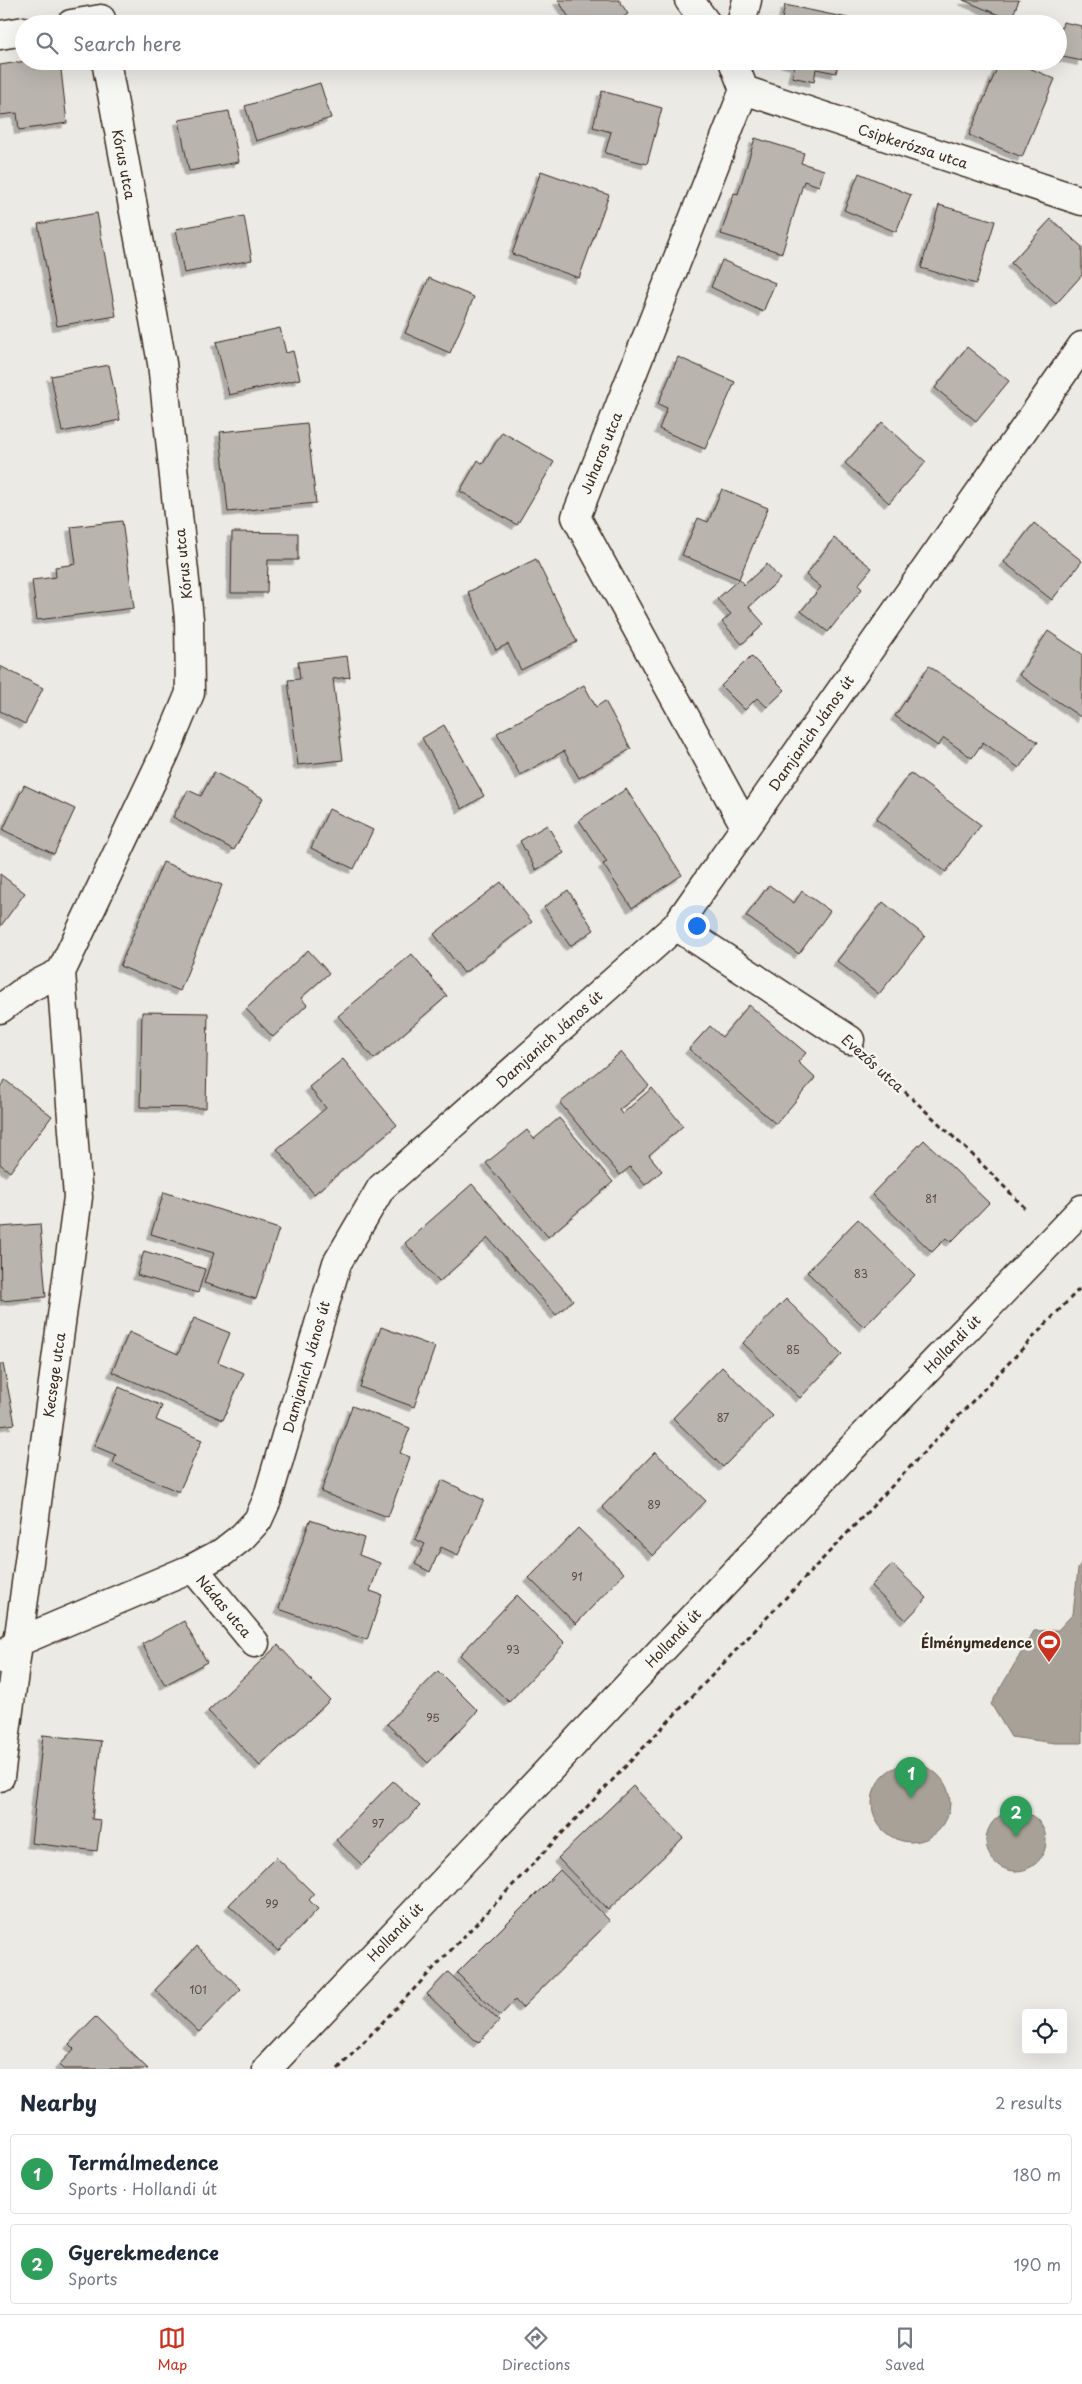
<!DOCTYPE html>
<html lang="en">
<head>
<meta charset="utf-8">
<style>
  :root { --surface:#fff; --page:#f6f6f7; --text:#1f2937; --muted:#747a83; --line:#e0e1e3; --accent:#c8321e }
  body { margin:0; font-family:"Playpen Sans",sans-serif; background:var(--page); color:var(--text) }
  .controls { position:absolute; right:15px; bottom:15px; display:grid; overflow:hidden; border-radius:5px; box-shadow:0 5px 20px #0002 }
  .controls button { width:45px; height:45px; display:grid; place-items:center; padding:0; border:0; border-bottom:1px solid var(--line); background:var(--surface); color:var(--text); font:25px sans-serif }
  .you { position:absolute; left:696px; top:925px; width:18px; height:18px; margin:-12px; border:4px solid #fff; border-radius:50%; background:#1a73e8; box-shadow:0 0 0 8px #1a73e833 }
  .badge { display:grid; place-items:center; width:32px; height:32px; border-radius:50%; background:var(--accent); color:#fff; font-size:16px; font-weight:700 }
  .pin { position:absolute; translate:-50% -41px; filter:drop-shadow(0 1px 2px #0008) }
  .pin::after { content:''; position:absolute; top:26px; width:18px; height:15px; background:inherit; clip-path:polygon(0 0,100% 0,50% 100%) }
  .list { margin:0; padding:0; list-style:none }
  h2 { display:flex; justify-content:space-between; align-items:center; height:65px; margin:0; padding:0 20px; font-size:21px }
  h2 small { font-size:16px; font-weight:400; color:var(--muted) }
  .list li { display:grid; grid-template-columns:32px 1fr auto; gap:15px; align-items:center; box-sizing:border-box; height:80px; margin:0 10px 10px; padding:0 10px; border:1px solid var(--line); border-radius:5px }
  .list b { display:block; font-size:19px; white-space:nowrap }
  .list p { margin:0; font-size:16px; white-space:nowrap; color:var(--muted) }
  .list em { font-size:16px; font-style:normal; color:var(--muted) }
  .icon { flex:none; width:28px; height:28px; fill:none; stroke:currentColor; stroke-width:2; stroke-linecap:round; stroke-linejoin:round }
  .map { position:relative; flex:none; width:1082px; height:2069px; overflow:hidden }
  .search { position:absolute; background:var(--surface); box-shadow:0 5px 20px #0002; left:15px; right:15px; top:15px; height:55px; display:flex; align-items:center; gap:12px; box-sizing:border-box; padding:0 18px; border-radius:28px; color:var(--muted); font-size:19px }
  .sheet { height:245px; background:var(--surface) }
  nav { display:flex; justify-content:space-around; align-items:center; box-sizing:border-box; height:70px; border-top:1px solid var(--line); background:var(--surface); font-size:14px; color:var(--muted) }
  nav a { display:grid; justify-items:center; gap:2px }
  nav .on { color:var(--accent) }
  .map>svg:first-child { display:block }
</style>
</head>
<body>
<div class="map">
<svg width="1082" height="2069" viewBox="0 0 1082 2069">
  <defs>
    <filter id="shadow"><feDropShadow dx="-4.5" dy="4.5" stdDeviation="0" flood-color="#0004"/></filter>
  </defs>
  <rect width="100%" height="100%" fill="#ebeae5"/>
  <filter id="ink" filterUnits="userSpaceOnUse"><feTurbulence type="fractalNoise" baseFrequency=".02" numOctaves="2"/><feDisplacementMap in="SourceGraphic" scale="10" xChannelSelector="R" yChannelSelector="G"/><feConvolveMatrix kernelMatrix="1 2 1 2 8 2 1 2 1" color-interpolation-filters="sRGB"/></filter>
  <g filter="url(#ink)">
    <!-- water -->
    <path fill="#a8a198" stroke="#7c7167" d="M1082 1561V1743H1055L1011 1737 991 1704 1034 1631 1058 1630 1073 1614 1078 1569Z
      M872 1803a39 39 0 1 1 78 0a39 39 0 1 1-78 0Z
      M986 1841a30 30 0 1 1 60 0a30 30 0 1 1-60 0Z"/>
    <!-- building -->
    <path fill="#bab4ae" stroke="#3b2a1e" filter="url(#shadow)" d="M558 0H619L628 14 612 24H573Z
      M963 0H1019L1011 20Z
      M785 5 848 18 847 24H781Z
      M1063 22 1082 26V61L1058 56V44Z
      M26 61H60L67 123 19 130 17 113 0 115V65Z
      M780 61H839L836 73 816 69 814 82 792 77 795 65Z
      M1000 61H1013L1055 79 1022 157 969 135Z
      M320 83 331 118 256 141 245 106Z
      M602 91 662 108 647 164 605 153 611 132 593 127Z
      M229 111 239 162 189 171 179 120Z
      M755 138 804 153 801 163 824 170 819 186 804 181 782 253 721 234 734 193 738 194Z
      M541 171 609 195 579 278 512 254Z
      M859 173 911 195 896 232 844 210Z
      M939 205 995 221 976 284 921 268Z
      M97 213 116 316 57 326 38 224Z
      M244 216 252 260 184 273 176 229Z
      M1051 219 1082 247V275L1056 304 1011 263Z
      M722 260 775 283 763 312 711 287Z
      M429 278 474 297 450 353 405 333Z
      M280 328 286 353 293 351 300 379 229 395 216 342Z
      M967 347 1009 381 976 421 935 388Z
      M678 357 735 382 705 449 659 429 667 408 658 404Z
      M109 365 120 420 62 432 51 376Z
      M882 422 926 462 889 503 845 463Z
      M307 423 316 503 228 512 220 432Z
      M502 432 554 462 517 525 460 491 478 460 483 464Z
      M722 489 768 508 739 579 682 555 698 518 708 522Z
      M122 521 134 608 37 620 32 580 56 577 55 567 76 564 71 527Z
      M1034 523 1082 561 1052 600 1004 562Z
      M232 532 298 533V560H268L267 593H231Z
      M834 538 872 568 858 585 862 589 828 632 801 611 821 587 806 575Z
      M536 559 577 642 521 670 508 644 496 650 468 592Z
      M767 564 780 579 749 607 764 624 742 644 722 622 731 614 717 599 739 579 744 585Z
      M1048 631 1082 654V718L1019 675Z
      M347 656 350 677 333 679 343 760 298 765 288 680 300 679 298 662Z
      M751 656 785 690 767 707 757 698 745 710 721 686Z
      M0 666 43 688 25 724 0 711Z
      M929 666 1038 742 1019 768 983 742 972 758 944 738 938 746 895 716Z
      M584 685 596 707 605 701 631 749 579 778 564 751 520 775 497 733Z
      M444 725 484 796 462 809 422 738Z
      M214 772 263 798 234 850 173 817 188 790 201 796Z
      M910 773 981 825 946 872 876 819Z
      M24 785 75 809 54 854 3 830Z
      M626 789 682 875 632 908 603 864 607 862 579 820Z
      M329 809 373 830 354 869 311 848Z
      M547 825 564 853 536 870 520 841Z
      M163 862 222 885 180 991 120 966Z
      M0 874 25 893 0 927Z
      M501 882 532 922 464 973 434 934Z
      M769 885 794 903 802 891 830 911 799 954 746 916Z
      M568 890 594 930 570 946 544 907Z
      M883 902 925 936 879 994 837 961Z
      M308 950 329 973 301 998 307 1005 273 1037 246 1009Z
      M412 954 447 996 374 1059 338 1016Z
      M749 1005 806 1053 798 1062 815 1078 776 1124 689 1049 710 1026 722 1037Z
      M142 1012 208 1013 206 1108 140 1107Z
      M621 1052 649 1086 619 1110 622 1114 652 1088 683 1126 649 1155 662 1171 645 1185 630 1167 620 1175 560 1103Z
      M343 1059 397 1125 314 1194 277 1149 326 1108 309 1087Z
      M5 1080 52 1116 10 1172 0 1164V1087Z
      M559 1118 613 1182 548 1237 486 1163 527 1130 534 1139Z
      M924 1140 989 1203 951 1242 946 1238 932 1252 872 1194Z
      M472 1184 573 1300 556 1315 488 1238 439 1282 405 1243Z
      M164 1192 279 1229 256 1299 204 1283 214 1253 151 1234Z
      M858 1219 915 1275 864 1327 807 1272Z
      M40 1224 46 1297 1 1301 0 1227Z
      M144 1251 205 1269 198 1293 137 1275Z
      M786 1299 842 1354 800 1398 743 1343Z
      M194 1318 230 1333 218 1362 244 1373 223 1420 112 1372 129 1332 178 1354Z
      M381 1327 435 1347 414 1407 360 1387Z
      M0 1364H3L15 1424 0 1426Z
      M722 1367 773 1416 723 1467 673 1418Z
      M119 1387 162 1406 156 1420 202 1440 179 1492 113 1463 116 1455 94 1446Z
      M352 1406 410 1428 400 1453 410 1457 388 1517 321 1492Z
      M655 1452 706 1501 653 1556 602 1507Z
      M442 1480 484 1500 458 1555 441 1547 430 1572 415 1564 425 1544 415 1539Z
      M310 1520 364 1538 359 1555 380 1563 370 1591 382 1595 367 1640 279 1609Z
      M578 1528 624 1573 576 1624 529 1578Z
      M892 1564 927 1598 906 1620 871 1586Z
      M517 1595 565 1643 509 1702 460 1655Z
      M184 1621 207 1662 165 1685 142 1644Z
      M278 1645 330 1700 260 1766 208 1711Z
      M438 1671 478 1711 428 1763 387 1724Z
      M43 1735 101 1741 92 1819 101 1820 97 1851 31 1843Z
      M393 1781 420 1806 362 1865 336 1840Z
      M633 1786 683 1838 608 1910 558 1858Z
      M276 1857 314 1894 309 1900 318 1909 278 1951 229 1905Z
      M560 1870 610 1921 522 2008 515 2000 500 2016 457 1973Z
      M197 1946 241 1989 199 2032 155 1990Z
      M448 1972 499 2021 478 2043 427 1994Z
      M95 2017 148 2069H63L59 2065 74 2049 69 2044Z"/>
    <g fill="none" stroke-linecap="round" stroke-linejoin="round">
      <defs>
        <path id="minor" d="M689 0 707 24
          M71 24 101 19
          M741 24 747 0
          M0 35 24 31
          M733 61 744 90 576 517 745 826
          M744 90 1082 201
          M676 926 850 1040
          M0 1009 27 989 61 972 165 753 190 693 189 619 162 363 106 61
          M193 1568 255 1643
          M0 1659 18 1642 193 1568 223 1552 242 1537 258 1520 267 1500 337 1263 381 1188 676 926 1082 346
          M0 1777 78 1197 61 972
          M267 2069 871 1428 1082 1209"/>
      </defs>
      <!-- minor casing -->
      <use href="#minor" stroke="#3b2a1e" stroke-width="31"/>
      <!-- path -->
      <path stroke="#3b2a1e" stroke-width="3" stroke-dasharray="5 4" stroke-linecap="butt" d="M872 1061 977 1159 1026 1209
        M338 2069 1082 1286"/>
      <!-- minor -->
      <use href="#minor" stroke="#f6f6f2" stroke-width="28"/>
    </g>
  </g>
  <!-- icons -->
  <defs>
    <symbol id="stadium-pin" viewBox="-11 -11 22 30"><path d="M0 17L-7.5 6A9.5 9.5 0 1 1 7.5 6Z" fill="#c8321e" stroke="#f6f6f2"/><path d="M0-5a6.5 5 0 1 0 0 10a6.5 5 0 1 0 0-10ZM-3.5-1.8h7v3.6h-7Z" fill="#fff"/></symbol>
  </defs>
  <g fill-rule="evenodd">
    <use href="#stadium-pin" x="1035" y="1628" width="28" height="38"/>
  </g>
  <g text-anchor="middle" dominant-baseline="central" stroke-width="5" stroke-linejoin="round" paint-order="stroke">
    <!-- number labels -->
    <g font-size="11" fill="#5b4c42">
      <text x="931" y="1198">81</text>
      <text x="861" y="1273">83</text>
      <text x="793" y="1349">85</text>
      <text x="723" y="1417">87</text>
      <text x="654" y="1504">89</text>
      <text x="577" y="1576">91</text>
      <text x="513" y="1649">93</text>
      <text x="433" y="1717">95</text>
      <text x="378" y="1823">97</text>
      <text x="272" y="1903">99</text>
      <text x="198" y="1989">101</text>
    </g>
    <!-- street labels -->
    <g font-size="14" fill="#3b2a1e" stroke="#f6f6f2">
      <text transform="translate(913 146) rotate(18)">Csipkerózsa utca</text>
      <text transform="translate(124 164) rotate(79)">Kórus utca</text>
      <text transform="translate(601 453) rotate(-68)">Juharos utca</text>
      <text transform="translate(183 564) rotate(-96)">Kórus utca</text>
      <text transform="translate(811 733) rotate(-55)">Damjanich János út</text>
      <text transform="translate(549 1039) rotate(-42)">Damjanich János út</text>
      <text transform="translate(873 1063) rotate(42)">Evezős utca</text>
      <text transform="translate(952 1344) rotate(-46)">Hollandi út</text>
      <text transform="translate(306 1367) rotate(-74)">Damjanich János út</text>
      <text transform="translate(54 1375) rotate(-82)">Kecsege utca</text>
      <text transform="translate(224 1606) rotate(50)">Nádas utca</text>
      <text transform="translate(673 1638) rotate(-47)">Hollandi út</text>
      <text transform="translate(395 1932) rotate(-47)">Hollandi út</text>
    </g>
    <!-- poi labels -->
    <g font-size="14" font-weight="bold" fill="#3b2a1e" stroke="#f6f6f2" text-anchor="end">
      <text x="1032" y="1642">Élménymedence</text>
    </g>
  </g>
</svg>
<div class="controls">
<button><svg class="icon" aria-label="locate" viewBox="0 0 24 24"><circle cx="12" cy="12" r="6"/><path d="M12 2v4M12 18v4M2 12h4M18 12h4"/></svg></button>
</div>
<div class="you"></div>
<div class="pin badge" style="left:911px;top:1798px;background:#2e9e5b">1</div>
<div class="pin badge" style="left:1016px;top:1837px;background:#2e9e5b">2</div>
<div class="search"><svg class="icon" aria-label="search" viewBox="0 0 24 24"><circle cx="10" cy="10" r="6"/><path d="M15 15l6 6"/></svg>Search here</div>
</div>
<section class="sheet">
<h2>Nearby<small>2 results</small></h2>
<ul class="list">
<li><span class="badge" style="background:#2e9e5b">1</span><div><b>Termálmedence</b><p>Sports · Hollandi út</p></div><em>180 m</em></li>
<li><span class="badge" style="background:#2e9e5b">2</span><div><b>Gyerekmedence</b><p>Sports</p></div><em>190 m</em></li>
</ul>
</section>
<nav>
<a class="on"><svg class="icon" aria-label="map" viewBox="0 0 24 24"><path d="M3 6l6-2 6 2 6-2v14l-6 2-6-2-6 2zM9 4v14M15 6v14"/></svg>Map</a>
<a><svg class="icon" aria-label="directions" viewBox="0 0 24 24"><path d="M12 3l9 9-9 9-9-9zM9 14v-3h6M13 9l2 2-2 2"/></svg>Directions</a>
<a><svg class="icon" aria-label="saved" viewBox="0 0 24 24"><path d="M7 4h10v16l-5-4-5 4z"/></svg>Saved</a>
</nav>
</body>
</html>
